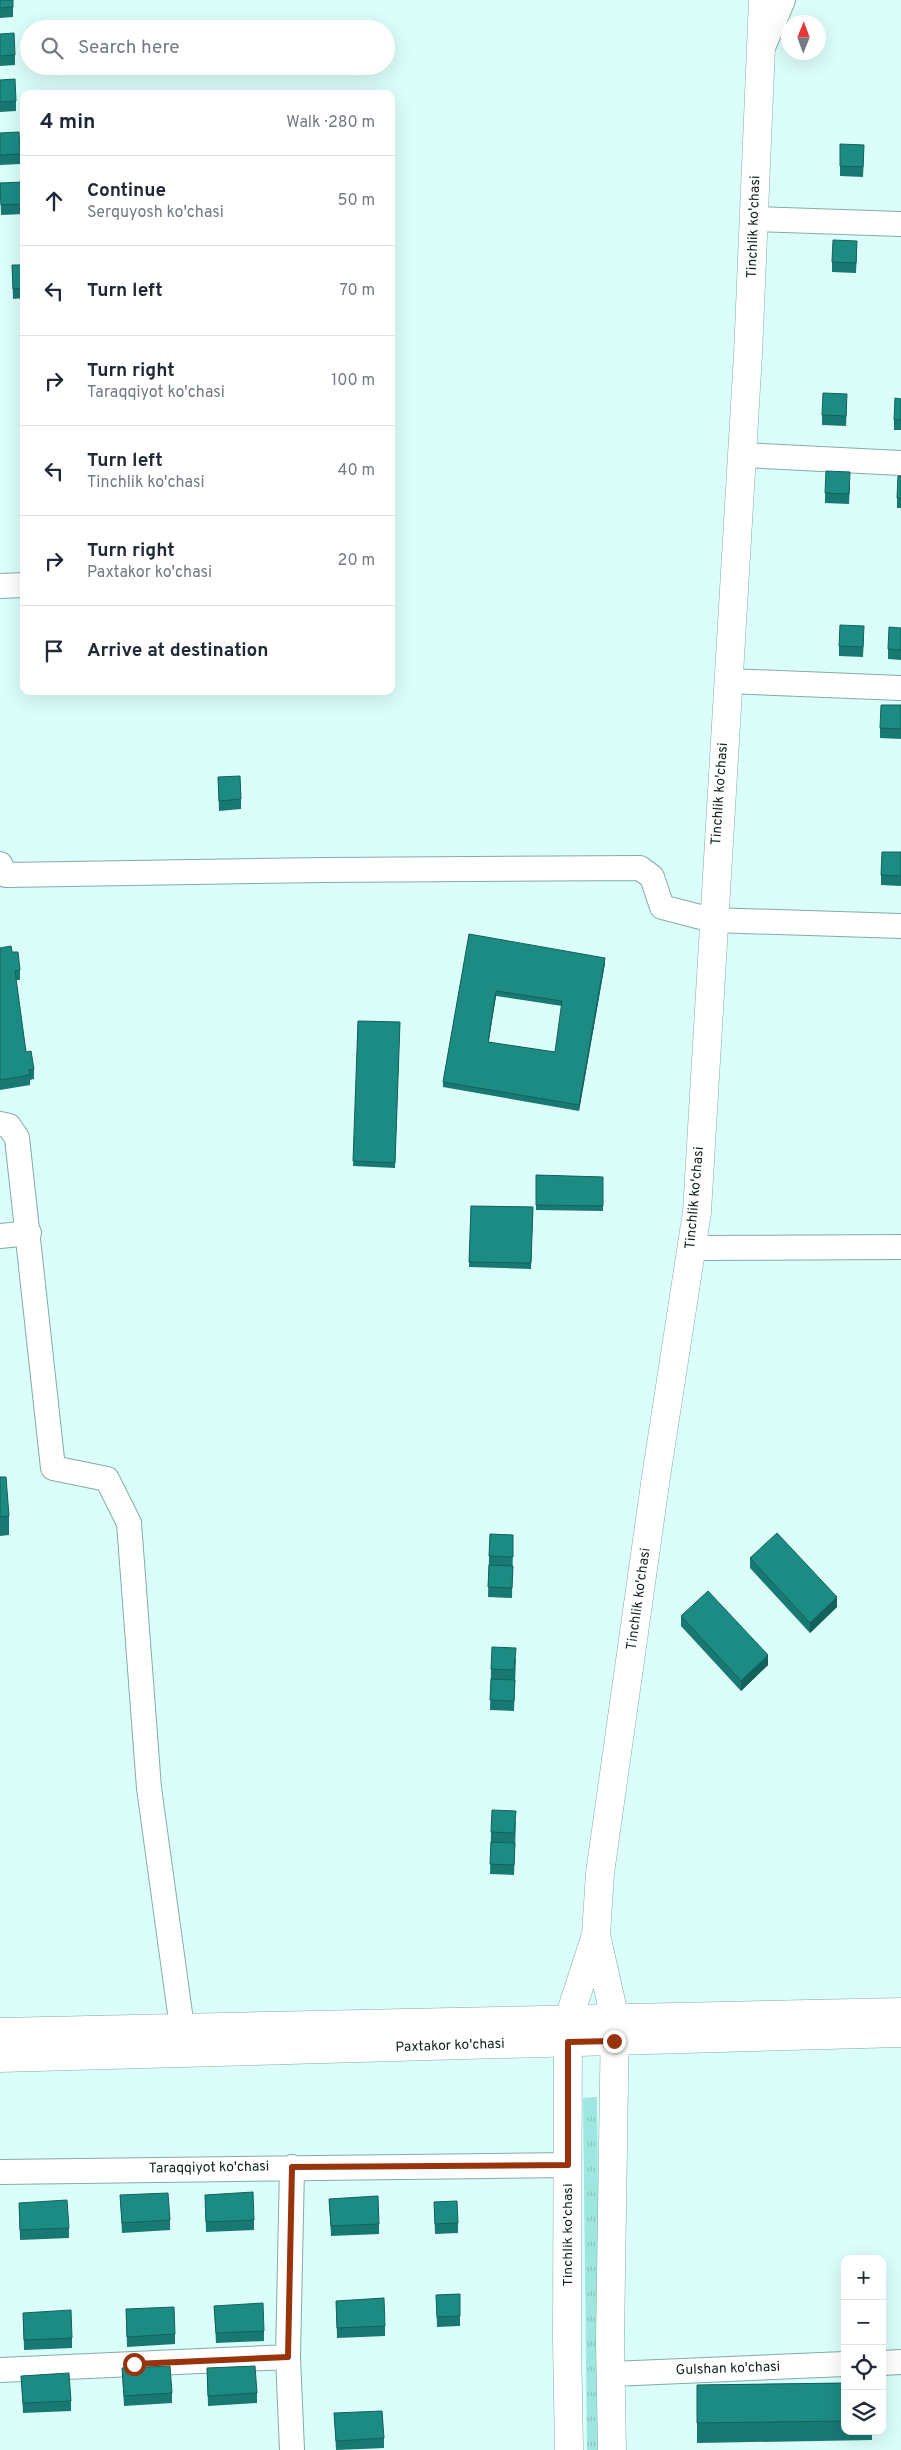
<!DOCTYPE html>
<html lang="en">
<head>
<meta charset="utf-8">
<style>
  :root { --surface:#fff; --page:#f6f6f7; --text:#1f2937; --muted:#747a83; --line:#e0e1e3 }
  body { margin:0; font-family:Overpass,sans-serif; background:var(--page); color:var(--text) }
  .controls { position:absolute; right:15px; bottom:15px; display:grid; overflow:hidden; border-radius:10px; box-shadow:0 5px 20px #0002 }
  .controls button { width:45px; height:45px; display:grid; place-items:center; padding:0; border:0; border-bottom:1px solid var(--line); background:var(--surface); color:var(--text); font:25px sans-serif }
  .compass { position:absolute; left:781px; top:15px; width:45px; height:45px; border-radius:50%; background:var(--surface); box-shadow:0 5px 20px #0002; rotate:1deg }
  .stop { position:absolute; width:15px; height:15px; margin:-11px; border:4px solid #99330c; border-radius:50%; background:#fff }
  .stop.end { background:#99330c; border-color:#fff; box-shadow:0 1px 5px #0008 }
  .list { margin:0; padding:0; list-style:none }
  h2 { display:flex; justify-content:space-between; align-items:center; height:65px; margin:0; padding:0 20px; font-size:21px }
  h2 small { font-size:16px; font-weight:400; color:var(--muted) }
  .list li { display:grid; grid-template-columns:32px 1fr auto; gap:15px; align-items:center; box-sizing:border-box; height:90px; padding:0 20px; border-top:1px solid var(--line) }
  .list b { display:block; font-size:19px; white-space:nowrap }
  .list p { margin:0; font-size:16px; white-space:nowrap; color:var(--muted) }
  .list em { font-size:16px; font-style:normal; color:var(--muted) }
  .icon { flex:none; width:28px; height:28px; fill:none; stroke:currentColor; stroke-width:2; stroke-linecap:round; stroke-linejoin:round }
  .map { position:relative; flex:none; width:901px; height:2450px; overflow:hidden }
  .search { position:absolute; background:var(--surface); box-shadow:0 5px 20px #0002; left:20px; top:20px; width:375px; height:55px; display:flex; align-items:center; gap:12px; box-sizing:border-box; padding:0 18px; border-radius:28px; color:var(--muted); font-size:19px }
  .panel { position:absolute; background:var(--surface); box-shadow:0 5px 20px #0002; left:20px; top:90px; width:375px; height:605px; border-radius:10px }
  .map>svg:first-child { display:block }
</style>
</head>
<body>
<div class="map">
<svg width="901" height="2450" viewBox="0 0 901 2450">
  <defs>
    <pattern id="grass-tufts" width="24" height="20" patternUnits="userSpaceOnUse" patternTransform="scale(1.25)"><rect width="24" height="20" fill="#9ee7e0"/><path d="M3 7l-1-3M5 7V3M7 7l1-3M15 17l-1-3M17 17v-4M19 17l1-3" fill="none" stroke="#87c6c0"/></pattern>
  </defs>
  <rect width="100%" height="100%" fill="#dbfefa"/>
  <!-- grass -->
  <path fill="url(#grass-tufts)" d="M597 2097 601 2450H587L583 2098Z"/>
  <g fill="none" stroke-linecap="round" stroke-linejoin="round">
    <defs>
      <path id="minor" d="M764 45 783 0
        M754 219 901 224
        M742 455 901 463
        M0 586 24 585
        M728 681 901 688
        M0 864 6 875 324 870 640 868 652 877 662 907 712 920 901 926
        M0 1124 9 1126 17 1138 53 1468 107 1479 129 1523 149 1788 182 2028
        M0 1236 29 1233
        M691 1248 901 1247
        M292 2167 288 2357 292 2450
        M0 2172 568 2165
        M882 2363 901 2362
        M0 2370 288 2357
        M612 2374 845 2364"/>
      <path id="major" d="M596 1935 615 2019 610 2340 612 2450
        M0 2032 901 2012
        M0 2058 901 2033
        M569 2450 567 2341 568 2021 596 1935 600 1873 656 1477 697 1212 748 354 763 0"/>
    </defs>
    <!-- minor casing -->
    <use href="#minor" stroke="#82aca8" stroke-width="26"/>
    <!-- major casing -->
    <use href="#major" stroke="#82aca8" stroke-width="29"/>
    <!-- minor -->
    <use href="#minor" stroke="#fff" stroke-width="24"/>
    <!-- major -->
    <use href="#major" stroke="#fff" stroke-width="28"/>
  </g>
  <!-- wall -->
  <path fill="#187872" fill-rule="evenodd" d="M0 0H13V17L0 18Z
    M0 34 15 55V65L0 66Z
    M0 80 16 101V111L0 112Z
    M0 133 20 154V164L0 165Z
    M864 155 863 177 840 176V166Z
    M0 183 24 197V214L1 215Z
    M857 251 856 273 832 272V262Z
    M12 265H24V298L13 299Z
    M901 399V430H894V420Z
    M847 404 846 426 822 425V415Z
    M901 476V508H897V498Z
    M850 482 849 504 825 503V493Z
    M901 628V660L888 659V649Z
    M864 636 863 657 839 656V646Z
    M901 705V739L880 738V728Z
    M218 777 241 799V809L219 811Z
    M901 852V886L881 885V875Z
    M469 934 605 963 579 1111 443 1087V1082ZM496 996 562 1006 555 1052 488 1042Z
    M0 948 12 952 20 970V980H16L26 1052 34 1069V1079L30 1080V1085L0 1090Z
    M358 1021 400 1022 395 1168 353 1166Z
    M536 1175 603 1177V1211L536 1210Z
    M471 1206 533 1207 531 1269 469 1267Z
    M0 1477 9 1516V1535L0 1536Z
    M513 1545 512 1598 488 1597 489 1556Z
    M750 1558 837 1607 810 1633 750 1568Z
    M681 1616 768 1665 741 1691 681 1626Z
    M516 1658 514 1711 490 1710 491 1669Z
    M516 1821 514 1875 490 1874 491 1832Z
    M120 2195 170 2220V2230L122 2233Z
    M205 2195 254 2220V2230L206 2232Z
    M329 2199 379 2224V2234L331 2236Z
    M434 2202 458 2223V2233L435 2234Z
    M19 2203 69 2228V2238L20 2240Z
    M460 2294V2326L437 2327 436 2295Z
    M336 2301 385 2326V2336L337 2338Z
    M214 2306 264 2331V2341L216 2343Z
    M126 2309 175 2334V2344L127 2347Z
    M23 2313 72 2338V2348L24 2350Z
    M122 2368 172 2393V2403L124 2406Z
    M207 2368 257 2393V2403L208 2406Z
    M21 2376 71 2401V2411L23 2413Z
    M845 2383V2431H872V2440L697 2443V2385Z
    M334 2413 384 2438V2448L336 2450Z"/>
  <!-- shaded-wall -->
  <path fill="#14615c" d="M605 958V963L579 1111V1105Z
    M496 991V996L488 1047V1042Z
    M837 1597V1607L810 1633V1623Z
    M768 1655V1665L741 1691V1681Z"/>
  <!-- building -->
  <path fill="#1c8b84" stroke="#14615c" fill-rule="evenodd" d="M0 0H13V7L0 8Z
    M14 33 15 55 0 56V34Z
    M15 79 16 101 0 102V80Z
    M19 132 20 154 0 155V133Z
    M840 144 864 145 863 167 840 166Z
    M23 182 24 204 1 205 0 183Z
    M833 240 857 241 856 263 832 262Z
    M12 265H24V288L13 289Z
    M823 393 847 394 846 416 822 415Z
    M895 398 901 399V420H894Z
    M826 471 850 472 849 494 825 493Z
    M898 476H901V498H897Z
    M840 625 864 626 863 647 839 646Z
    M889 627 901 628V650L888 649Z
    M881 705H901V729L880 728Z
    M240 776 241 799 219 801 218 777Z
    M882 852H901V876L881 875Z
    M469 934 605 958 579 1105 443 1082ZM496 991 562 1001 555 1052 488 1042Z
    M11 946 12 952H18L20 970 15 971 26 1052 31 1051 34 1069 29 1070 30 1075 0 1080V948Z
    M358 1021 400 1022 395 1163 353 1161Z
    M536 1175 603 1177V1206L536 1205Z
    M471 1206 533 1207 531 1263 469 1262Z
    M0 1477H6L9 1516 0 1517Z
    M777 1533 837 1597 810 1623 750 1558Z
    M490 1534 513 1535V1557L489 1556Z
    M489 1565 513 1566 512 1588 488 1587Z
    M708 1591 768 1655 741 1681 681 1616Z
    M492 1647 516 1648 514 1670 491 1669Z
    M491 1679 515 1680 514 1701 490 1700Z
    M492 1810 516 1811 514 1833 491 1832Z
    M491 1842 515 1843 514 1865 490 1864Z
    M253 2192 254 2220 206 2222 205 2195Z
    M168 2193 170 2220 122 2223 120 2195Z
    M378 2196 379 2224 331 2226 329 2199Z
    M67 2200 69 2228 20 2230 19 2203Z
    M457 2201 458 2223 435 2224 434 2202Z
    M460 2294V2316L437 2317 436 2295Z
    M384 2298 385 2326 337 2328 336 2301Z
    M263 2303 264 2331 216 2333 214 2306Z
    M174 2307 175 2334 127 2337 126 2309Z
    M71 2310 72 2338 24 2340 23 2313Z
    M170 2366 172 2393 124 2396 122 2368Z
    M255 2366 257 2393 208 2396 207 2368Z
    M69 2373 71 2401 23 2403 21 2376Z
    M845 2383V2421L697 2423V2385Z
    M382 2411 384 2438 336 2441 334 2413Z"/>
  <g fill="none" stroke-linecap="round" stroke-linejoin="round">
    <!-- route -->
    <path stroke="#99330c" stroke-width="6" d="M134 2364 288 2357 292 2167 568 2165V2042L614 2041"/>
  </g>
  <g text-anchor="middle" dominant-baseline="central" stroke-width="4" stroke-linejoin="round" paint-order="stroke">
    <!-- street labels -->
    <g font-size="14" fill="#112220" stroke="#fff">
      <text transform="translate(754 227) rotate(-88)">Tinchlik ko'chasi</text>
      <text transform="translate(720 794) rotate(-86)">Tinchlik ko'chasi</text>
      <text transform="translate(695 1198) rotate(-85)">Tinchlik ko'chasi</text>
      <text transform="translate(639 1599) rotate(-82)">Tinchlik ko'chasi</text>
      <text transform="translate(450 2046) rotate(-2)">Paxtakor ko'chasi</text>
      <text transform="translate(209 2168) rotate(-1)">Taraqqiyot ko'chasi</text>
      <text transform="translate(568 2235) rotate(-90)">Tinchlik ko'chasi</text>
      <text transform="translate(728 2369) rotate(-2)">Gulshan ko'chasi</text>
    </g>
  </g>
</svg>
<div class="controls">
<button>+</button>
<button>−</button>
<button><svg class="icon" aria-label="locate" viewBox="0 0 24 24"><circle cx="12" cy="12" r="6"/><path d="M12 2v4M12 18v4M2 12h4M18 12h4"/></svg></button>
<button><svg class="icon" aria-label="layers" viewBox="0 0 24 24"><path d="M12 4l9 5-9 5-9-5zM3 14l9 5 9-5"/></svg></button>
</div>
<svg class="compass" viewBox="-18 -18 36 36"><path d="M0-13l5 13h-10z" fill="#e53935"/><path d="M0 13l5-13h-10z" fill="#747a83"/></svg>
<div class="stop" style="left:134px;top:2364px"></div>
<div class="stop end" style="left:614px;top:2041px"></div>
<div class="search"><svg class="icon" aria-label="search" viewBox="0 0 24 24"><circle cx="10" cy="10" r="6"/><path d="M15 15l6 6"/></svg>Search here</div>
<section class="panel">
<h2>4 min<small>Walk · 280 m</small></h2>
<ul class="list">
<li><svg class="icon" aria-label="ahead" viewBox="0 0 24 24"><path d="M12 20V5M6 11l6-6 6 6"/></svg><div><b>Continue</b><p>Serquyosh ko'chasi</p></div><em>50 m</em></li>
<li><svg class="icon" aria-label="left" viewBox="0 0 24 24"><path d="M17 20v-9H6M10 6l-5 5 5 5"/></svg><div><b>Turn left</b></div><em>70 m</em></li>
<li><svg class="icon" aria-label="right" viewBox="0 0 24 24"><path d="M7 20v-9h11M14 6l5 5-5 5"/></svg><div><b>Turn right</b><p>Taraqqiyot ko'chasi</p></div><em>100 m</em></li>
<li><svg class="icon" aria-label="left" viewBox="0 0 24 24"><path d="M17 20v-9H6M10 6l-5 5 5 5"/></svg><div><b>Turn left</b><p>Tinchlik ko'chasi</p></div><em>40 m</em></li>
<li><svg class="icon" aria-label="right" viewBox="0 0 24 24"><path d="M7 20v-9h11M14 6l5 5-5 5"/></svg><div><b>Turn right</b><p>Paxtakor ko'chasi</p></div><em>20 m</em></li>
<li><svg class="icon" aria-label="arrive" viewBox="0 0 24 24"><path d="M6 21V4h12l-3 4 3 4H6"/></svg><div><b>Arrive at destination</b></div></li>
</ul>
</section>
</div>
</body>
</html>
